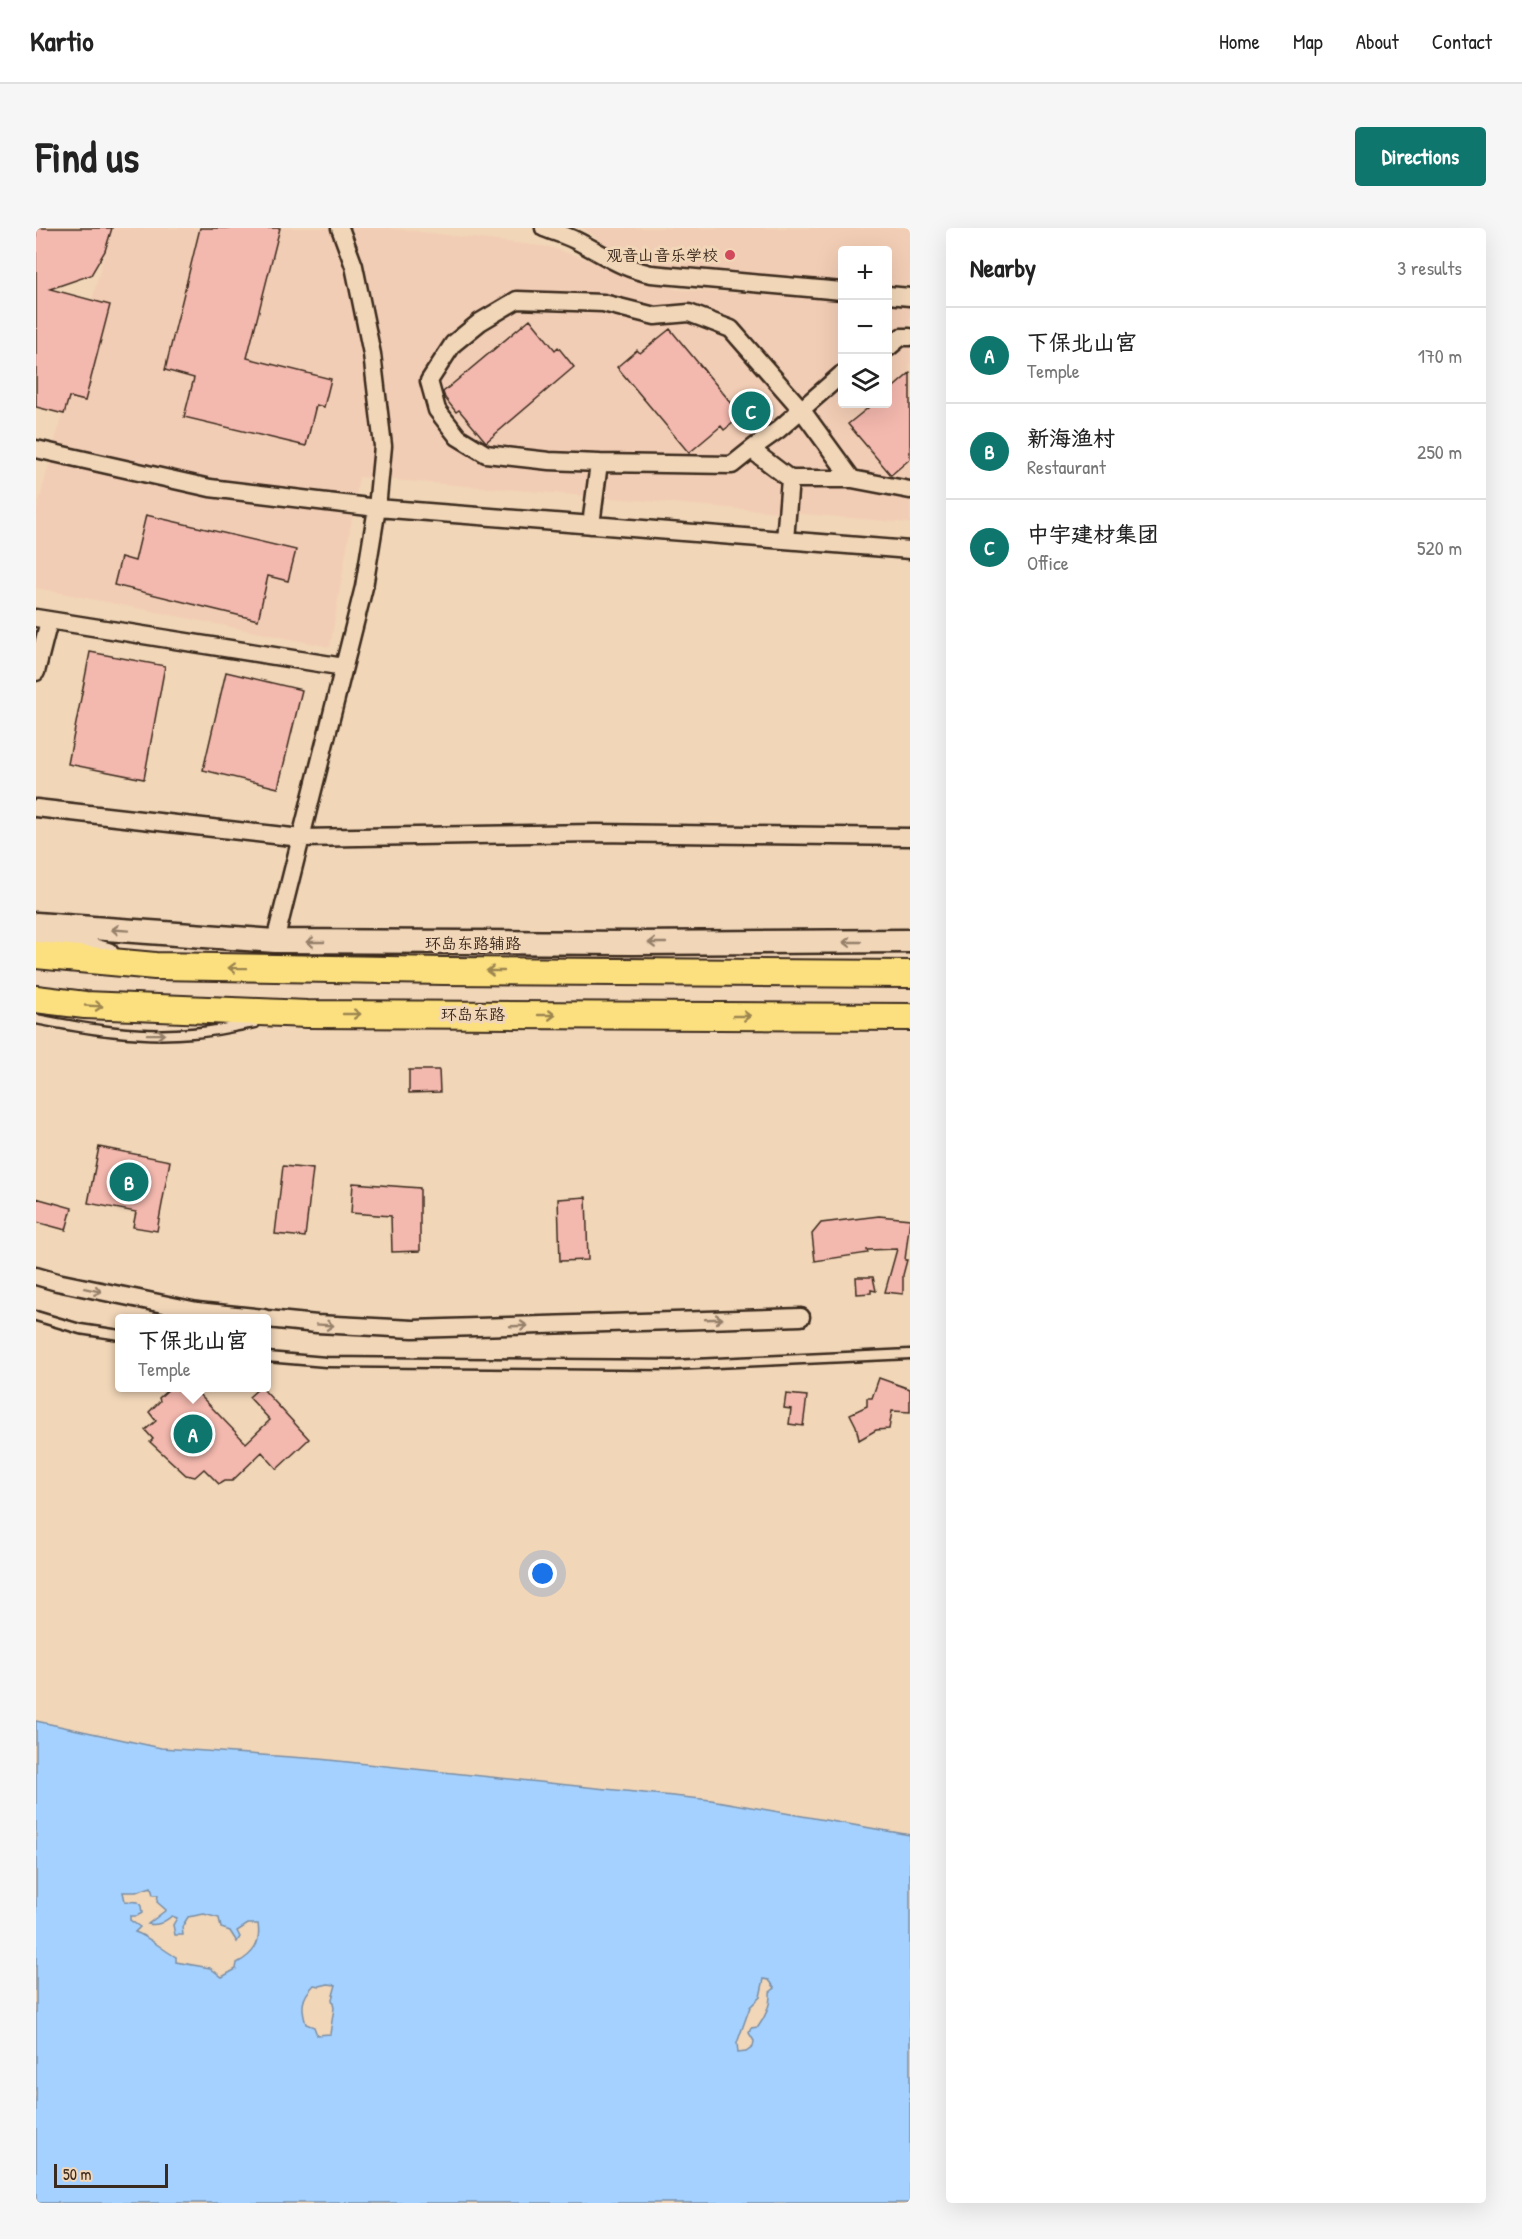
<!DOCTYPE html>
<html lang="en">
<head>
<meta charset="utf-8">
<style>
  :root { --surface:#fff; --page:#f6f6f6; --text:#222; --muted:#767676; --line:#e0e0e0; --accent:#0f766e }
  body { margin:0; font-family:"Patrick Hand","LXGW WenKai TC",sans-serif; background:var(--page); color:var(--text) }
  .controls { position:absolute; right:18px; top:18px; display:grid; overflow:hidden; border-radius:6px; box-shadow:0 6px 24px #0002 }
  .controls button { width:54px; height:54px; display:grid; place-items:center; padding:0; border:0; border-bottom:2px solid var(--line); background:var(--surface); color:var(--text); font:30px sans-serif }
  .scale { position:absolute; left:18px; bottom:15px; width:114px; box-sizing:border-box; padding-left:6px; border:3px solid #3b2a1e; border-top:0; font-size:16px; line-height:21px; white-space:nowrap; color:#3b2a1e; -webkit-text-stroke:4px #f1d6b8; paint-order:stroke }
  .you { position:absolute; left:507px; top:1346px; width:21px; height:21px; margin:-15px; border:4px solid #fff; border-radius:50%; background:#1a73e8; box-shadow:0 0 0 9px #1a73e833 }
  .badge { display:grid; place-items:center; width:39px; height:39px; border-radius:50%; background:var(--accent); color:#fff; font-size:20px; font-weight:700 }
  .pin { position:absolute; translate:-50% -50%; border:3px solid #fff; box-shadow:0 2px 6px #0006 }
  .popup { position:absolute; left:79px; top:1086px; width:156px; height:78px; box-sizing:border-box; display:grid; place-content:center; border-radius:6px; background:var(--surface); filter:drop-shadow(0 2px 4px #0005); font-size:20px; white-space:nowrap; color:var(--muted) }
  .popup b { font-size:22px; color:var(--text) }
  .popup::after { content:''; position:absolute; left:50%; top:100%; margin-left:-12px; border:12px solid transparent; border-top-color:var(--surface) }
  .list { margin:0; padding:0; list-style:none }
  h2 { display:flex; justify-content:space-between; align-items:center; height:78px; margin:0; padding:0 24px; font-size:26px }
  h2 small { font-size:20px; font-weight:400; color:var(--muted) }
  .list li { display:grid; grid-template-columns:39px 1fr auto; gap:18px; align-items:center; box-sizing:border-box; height:96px; padding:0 24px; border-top:2px solid var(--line) }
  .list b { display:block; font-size:22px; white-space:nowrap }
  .list p { margin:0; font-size:20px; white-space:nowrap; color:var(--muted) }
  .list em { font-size:20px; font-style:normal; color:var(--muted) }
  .icon { flex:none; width:33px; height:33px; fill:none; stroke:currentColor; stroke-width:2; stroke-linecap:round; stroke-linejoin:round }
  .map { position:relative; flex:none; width:874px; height:1975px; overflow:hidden; border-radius:6px }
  header { display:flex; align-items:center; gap:36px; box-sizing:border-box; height:84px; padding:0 30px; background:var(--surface); border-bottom:2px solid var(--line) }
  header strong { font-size:28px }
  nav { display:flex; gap:33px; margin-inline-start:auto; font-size:21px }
  .intro { display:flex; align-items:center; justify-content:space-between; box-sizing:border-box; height:144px; padding:0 36px }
  h1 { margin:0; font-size:42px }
  .button { padding:15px 27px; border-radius:6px; background:var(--accent); color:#fff; font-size:21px; font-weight:700 }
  main { display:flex; gap:36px; padding:0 36px }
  aside { flex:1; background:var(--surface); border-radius:6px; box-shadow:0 6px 24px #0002 }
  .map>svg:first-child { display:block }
</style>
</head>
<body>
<header>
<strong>Kartio</strong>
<nav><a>Home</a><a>Map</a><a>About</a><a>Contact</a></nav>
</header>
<div class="intro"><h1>Find us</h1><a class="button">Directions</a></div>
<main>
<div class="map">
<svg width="874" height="1975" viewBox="0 0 874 1975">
  <rect width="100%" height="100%" fill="#f1d6b8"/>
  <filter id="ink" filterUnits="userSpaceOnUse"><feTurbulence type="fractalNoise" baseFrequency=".0167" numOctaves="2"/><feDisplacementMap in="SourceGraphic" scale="12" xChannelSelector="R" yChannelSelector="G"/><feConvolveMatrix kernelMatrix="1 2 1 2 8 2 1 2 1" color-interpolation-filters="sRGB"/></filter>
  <g filter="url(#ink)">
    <!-- built -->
    <path fill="#f2cdb5" d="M75 0H351L514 19 643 62 806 70V176H852V72L874 74V295L323 249 294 419 0 360V285Z
      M547 0H874V58L852 56V22H806V53L621 40 588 31Z"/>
    <!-- water -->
    <path fill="#a4d1ff" stroke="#7a8ea5" stroke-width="1.5" fill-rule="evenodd" d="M0 1493 125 1520 283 1531 675 1572 874 1607V1975H0ZM115 1659 117 1667H122L121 1674 130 1682 112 1696C123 1698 127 1694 136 1688L141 1690 137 1697 139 1707H147L146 1699 152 1689 168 1686 183 1690 185 1700 194 1703 201 1714 204 1709 201 1703 212 1696H222C225 1715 218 1726 201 1735L200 1741 186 1749 174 1740 140 1734V1729C127 1722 112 1708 99 1704L104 1699 94 1692V1688H101L106 1685 105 1678 102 1674 89 1673 87 1664H100ZM728 1751 733 1752 739 1760 734 1764C735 1777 730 1788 722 1799L715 1800 713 1805 718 1813 717 1819 710 1824 702 1825 701 1815 714 1779 724 1769ZM292 1756 300 1757 296 1771 298 1780 294 1806 281 1807 278 1799 270 1796C265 1780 265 1770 278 1757L284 1758Z"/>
    <!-- building -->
    <path fill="#f3b8ae" stroke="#3b2a1e" stroke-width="1.5" d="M0 0H76L69 23 55 47 14 61 74 77 49 173 33 169 28 186 0 179Z
      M164 0H244L211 130 295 151 288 179 280 177 270 218 148 189 158 150 129 142Z
      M494 91 519 122 522 119 538 139 450 214 423 182 420 184 409 170 407 164Z
      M634 101 706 188 688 202 685 198 653 225 581 139 601 122 604 125Z
      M874 145V231L855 247 812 196 837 176H852V164Z
      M110 287 260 322 252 353 232 348 222 392 78 357 85 329 99 333Z
      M54 424 129 438 108 551 32 536Z
      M190 444 266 462 242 560 167 542Z
      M373 842H403L404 864 373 865Z
      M63 919 134 933 121 1003 97 999 100 984 52 975Z
      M247 938 277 941 269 1009 239 1006Z
      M317 955 384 960V1023L356 1024 355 988 315 985Z
      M550 969 552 1032 524 1033 522 971Z
      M0 970 36 980 30 1002 0 994Z
      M843 988 874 991 869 1032H871L867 1047V1066L849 1064 861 1021 831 1022 832 1025 779 1033 776 1006 785 995Z
      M820 1049H837L840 1063 835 1062V1065L821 1066Z
      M843 1150 874 1161V1184L856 1183 853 1201 840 1202 823 1212 820 1198 814 1186 831 1178V1170H836Z
      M134 1160H157L210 1215 234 1192 213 1169 223 1160H226L273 1211 241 1241 226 1224 196 1253H188L183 1256 168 1241 159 1249 150 1247 114 1214 117 1211 109 1202 120 1193 113 1184 124 1173 123 1170Z
      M750 1166 771 1168 767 1198 753 1196 755 1181 748 1180Z"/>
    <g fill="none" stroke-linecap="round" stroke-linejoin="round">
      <defs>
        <path id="lane" d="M0 791C50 801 104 810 156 805 177 804 198 798 219 795
          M0 1088 44 1101 84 1107
          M231 1129 290 1134 636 1137 874 1126"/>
        <path id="street" d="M508 0C518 4 529 7 539 12 566 25 584 40 615 46L806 63
          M852 67 874 69
          M852 120 865 109H874
          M806 146 742 202 721 217V226L754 251H816L874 262
          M721 217 696 237 563 235 513 233 450 226 422 209 401 182 393 153 417 116 444 94 481 72 567 75 619 88 653 85 695 101 765 181 816 251
          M0 221 174 260 341 280 874 322
          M555 297 563 235
          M749 312 754 251
          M0 390 308 439
          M0 444 13 393
          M0 580 265 610 560 605 874 609
          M239 713 328 359 341 280 347 218 336 126 318 38 304 0
          M0 1048 21 1054 161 1083 228 1090
          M231 1091 281 1096 377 1101 765 1089"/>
        <path id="secondary" d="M0 696 239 713 597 715 874 713
          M0 707 71 726"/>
        <path id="primary" d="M0 727 119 738 408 743 874 746
          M0 771 49 777 271 786 874 789"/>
      </defs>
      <!-- lane casing -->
      <use href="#lane" stroke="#3b2a1e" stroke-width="13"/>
      <!-- street casing -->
      <use href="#street" stroke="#3b2a1e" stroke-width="21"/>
      <!-- secondary casing -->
      <use href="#secondary" stroke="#3b2a1e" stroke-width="27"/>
      <!-- primary casing -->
      <use href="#primary" stroke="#3b2a1e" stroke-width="30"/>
      <!-- lane -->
      <use href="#lane" stroke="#f1d6b8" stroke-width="8"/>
      <!-- street -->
      <use href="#street" stroke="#f1d6b8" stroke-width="16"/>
      <!-- secondary -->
      <use href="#secondary" stroke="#f1d6b8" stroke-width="22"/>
      <!-- primary -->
      <use href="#primary" stroke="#fce080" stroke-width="26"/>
    </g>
    <!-- one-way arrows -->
    <defs><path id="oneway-shaft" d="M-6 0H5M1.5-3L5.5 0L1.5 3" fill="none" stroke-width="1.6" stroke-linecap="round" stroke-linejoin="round" transform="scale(1.5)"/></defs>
    <g stroke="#96806b">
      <use href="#oneway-shaft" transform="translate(84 702) rotate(-176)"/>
      <use href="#oneway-shaft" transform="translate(279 714) rotate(-180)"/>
      <use href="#oneway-shaft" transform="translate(816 714) rotate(180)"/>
      <use href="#oneway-shaft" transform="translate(621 715) rotate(180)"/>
      <use href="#oneway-shaft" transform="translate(120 806) rotate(-1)"/>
      <use href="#oneway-shaft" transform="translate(57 1062) rotate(12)"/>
      <use href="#oneway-shaft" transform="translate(678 1091) rotate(-2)"/>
      <use href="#oneway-shaft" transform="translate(289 1097) rotate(4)"/>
      <use href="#oneway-shaft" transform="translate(483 1098) rotate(-2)"/>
    </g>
    <g stroke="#9c854f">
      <use href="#oneway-shaft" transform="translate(201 740) rotate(-179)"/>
      <use href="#oneway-shaft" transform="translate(459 743) rotate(-180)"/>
      <use href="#oneway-shaft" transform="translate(58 778) rotate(3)"/>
      <use href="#oneway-shaft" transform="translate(316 786)"/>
      <use href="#oneway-shaft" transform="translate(511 787)"/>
      <use href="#oneway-shaft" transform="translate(706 788)"/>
    </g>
  </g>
  <!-- markers -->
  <circle fill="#d1495b" stroke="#f1d6b8" stroke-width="2" cx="694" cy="27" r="6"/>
  <g text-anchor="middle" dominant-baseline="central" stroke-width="6" stroke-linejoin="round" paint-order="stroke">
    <!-- poi labels -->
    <g font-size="16" fill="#3b2a1e" stroke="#f1d6b8" text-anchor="end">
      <text x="682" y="27">观音山音乐学校</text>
    </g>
    <!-- street labels -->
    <g font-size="16" fill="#3b2a1e" stroke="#f1d6b8">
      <text x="437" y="715">环岛东路辅路</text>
      <text x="437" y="786">环岛东路</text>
    </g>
  </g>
</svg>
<div class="controls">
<button>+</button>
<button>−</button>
<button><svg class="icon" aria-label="layers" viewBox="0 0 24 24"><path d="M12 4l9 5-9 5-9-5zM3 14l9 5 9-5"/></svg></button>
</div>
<div class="scale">50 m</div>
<div class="you"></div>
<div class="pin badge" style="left:157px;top:1206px">A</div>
<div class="popup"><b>下保北山宫</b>Temple</div>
<div class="pin badge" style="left:93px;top:954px">B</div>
<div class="pin badge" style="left:715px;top:183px">C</div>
</div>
<aside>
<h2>Nearby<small>3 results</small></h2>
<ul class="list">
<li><span class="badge">A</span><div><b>下保北山宫</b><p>Temple</p></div><em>170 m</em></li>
<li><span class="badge">B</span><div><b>新海渔村</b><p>Restaurant</p></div><em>250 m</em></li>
<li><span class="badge">C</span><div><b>中宇建材集团</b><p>Office</p></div><em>520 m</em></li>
</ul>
</aside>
</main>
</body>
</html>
